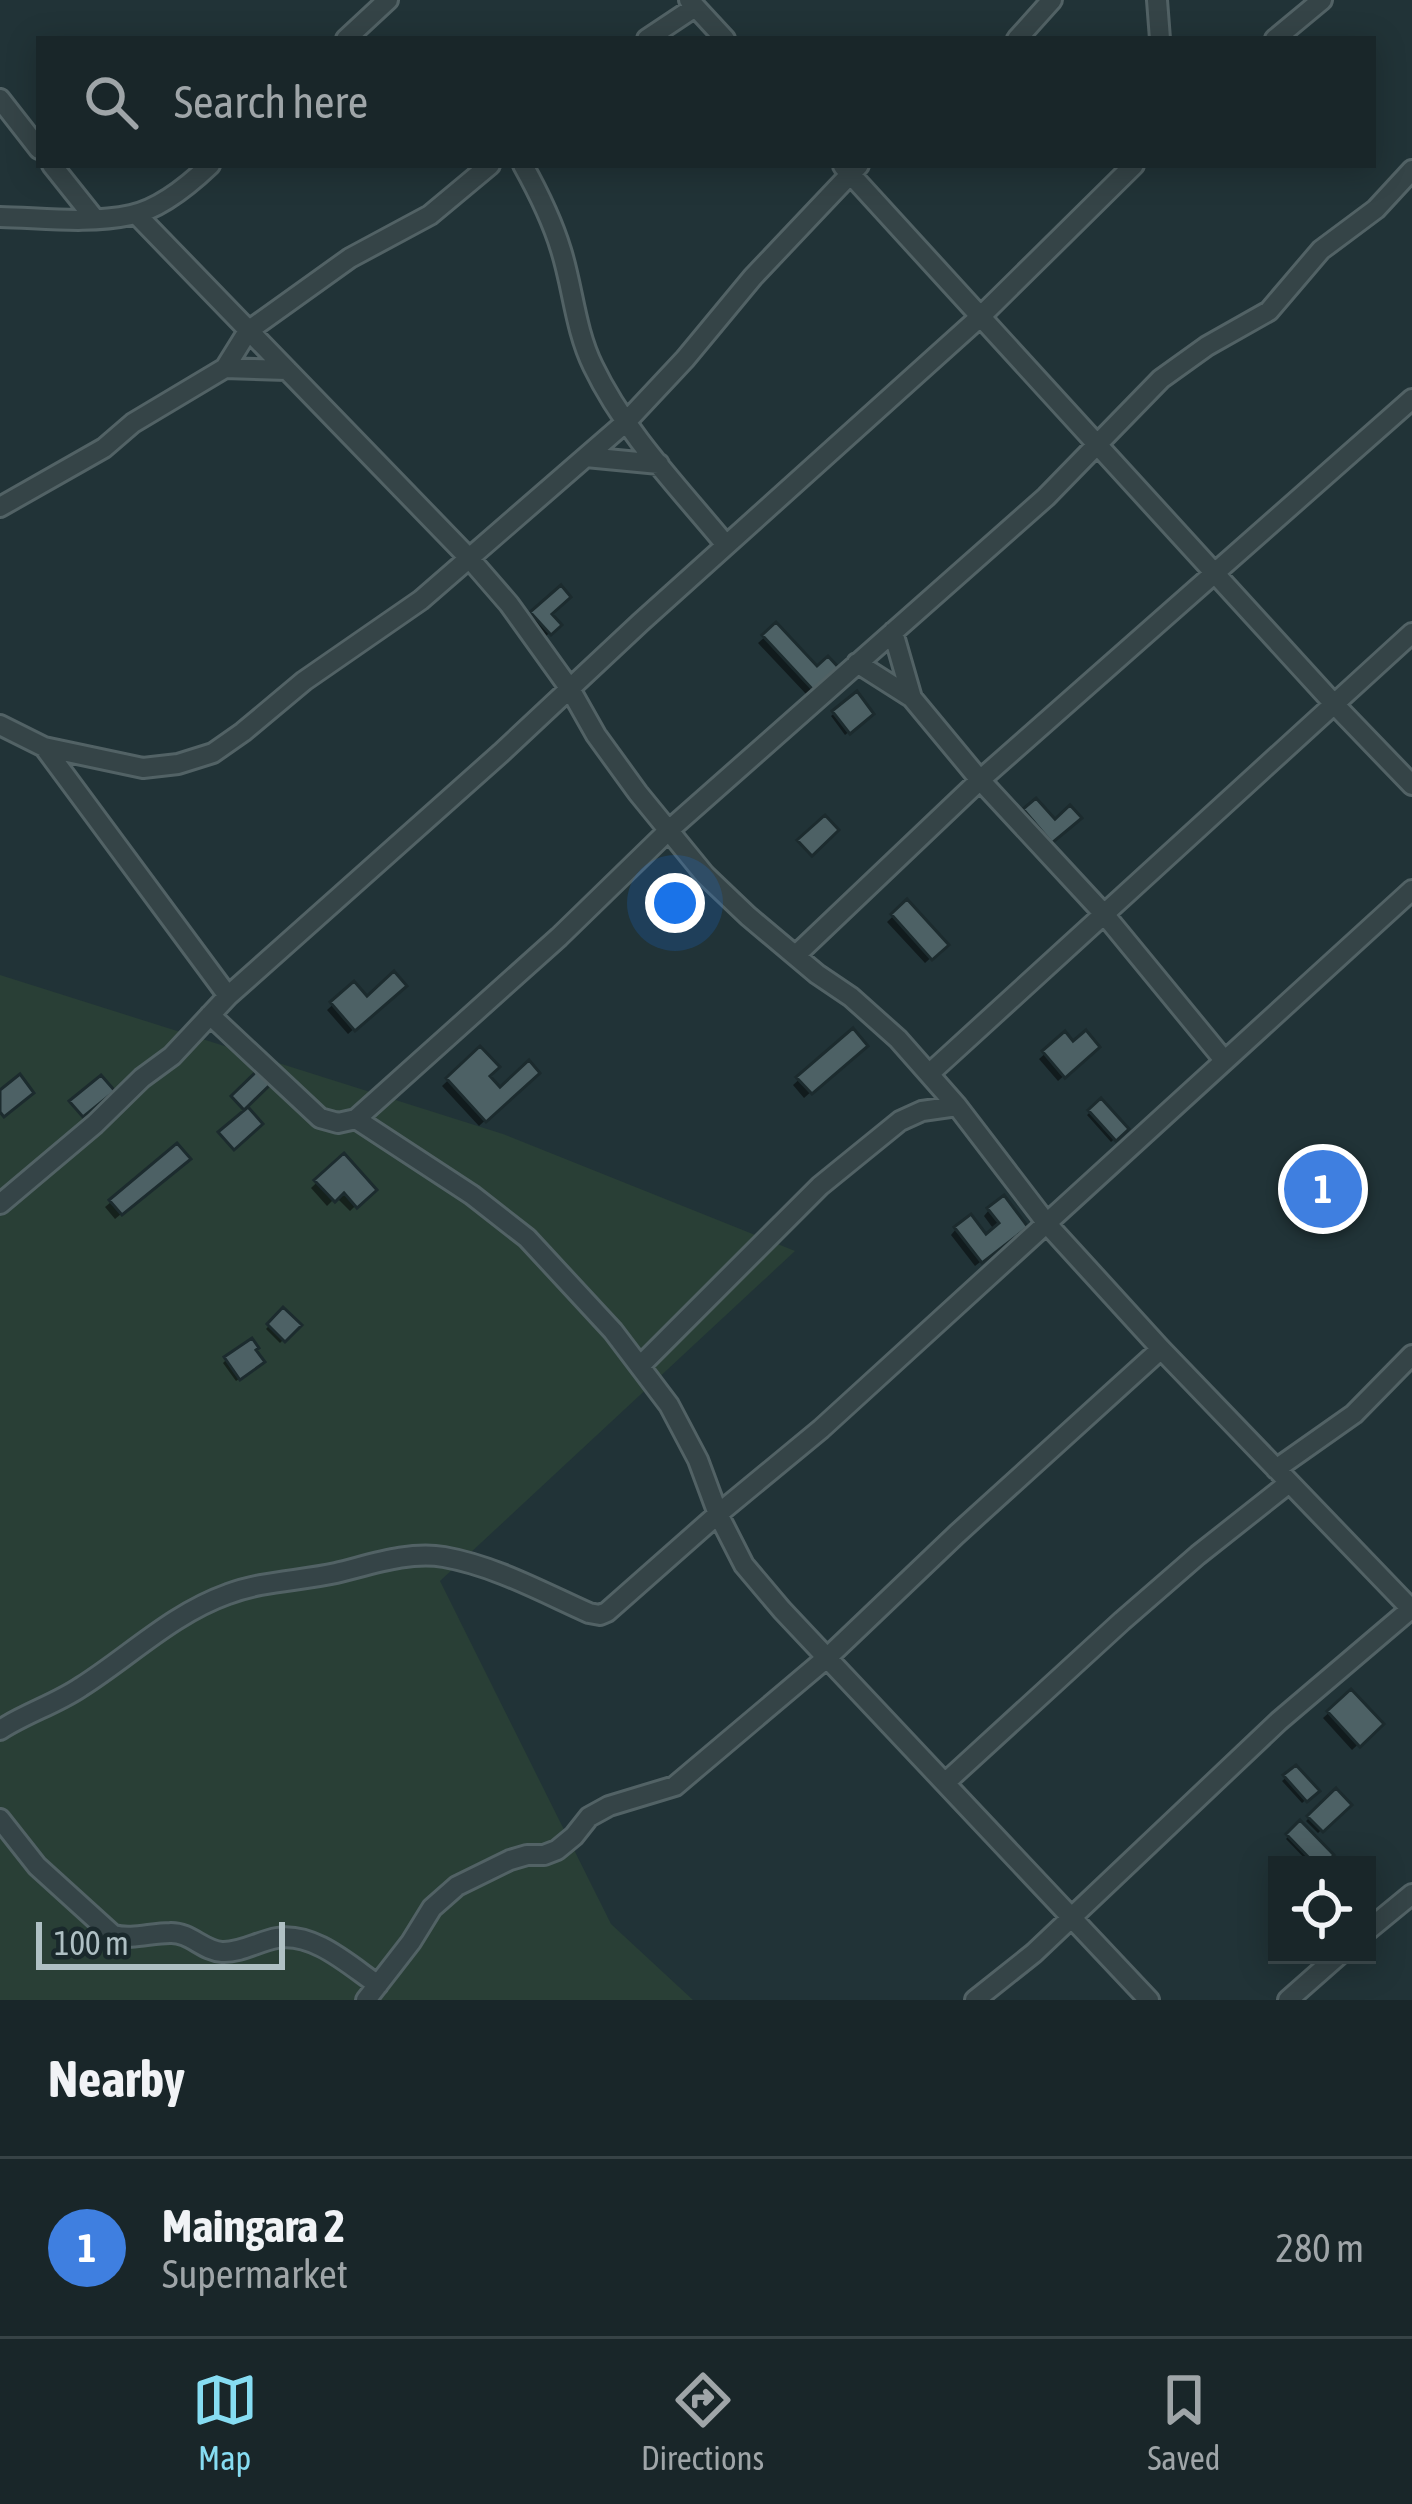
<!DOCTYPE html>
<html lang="en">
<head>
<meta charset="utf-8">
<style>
  :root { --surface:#192629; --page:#263235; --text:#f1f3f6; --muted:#9fa5a8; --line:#374346; --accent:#86dcf2 }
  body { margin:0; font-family:"Asap Condensed",sans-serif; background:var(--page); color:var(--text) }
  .controls { position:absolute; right:36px; bottom:36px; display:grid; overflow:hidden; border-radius:0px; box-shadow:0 6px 30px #0003 }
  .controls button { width:108px; height:108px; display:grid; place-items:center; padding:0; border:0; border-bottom:3px solid var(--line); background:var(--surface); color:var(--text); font:60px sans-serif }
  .scale { position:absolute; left:36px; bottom:30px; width:249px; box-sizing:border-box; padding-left:12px; border:6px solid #afc0c4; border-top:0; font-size:33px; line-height:42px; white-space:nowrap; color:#afc0c4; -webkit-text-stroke:9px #1a292c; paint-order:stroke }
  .you { position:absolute; left:675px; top:903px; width:42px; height:42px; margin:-30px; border:9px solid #fff; border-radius:50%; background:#1a73e8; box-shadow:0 0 0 18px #1a73e833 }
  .badge { display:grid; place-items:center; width:78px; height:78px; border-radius:50%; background:var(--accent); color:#fff; font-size:39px; font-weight:700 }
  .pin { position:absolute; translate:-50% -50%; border:6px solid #fff; box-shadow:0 3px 12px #0006 }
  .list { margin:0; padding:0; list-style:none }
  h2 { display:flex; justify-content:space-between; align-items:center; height:156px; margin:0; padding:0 48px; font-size:51px }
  h2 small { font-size:39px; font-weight:400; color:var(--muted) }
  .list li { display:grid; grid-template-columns:78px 1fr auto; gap:36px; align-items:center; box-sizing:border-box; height:180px; padding:0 48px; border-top:3px solid var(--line) }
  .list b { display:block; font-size:45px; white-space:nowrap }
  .list p { margin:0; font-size:39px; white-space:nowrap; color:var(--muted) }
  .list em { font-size:39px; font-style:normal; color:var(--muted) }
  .icon { flex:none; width:66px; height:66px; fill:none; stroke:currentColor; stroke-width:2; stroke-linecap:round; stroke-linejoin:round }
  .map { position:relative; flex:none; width:1412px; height:2000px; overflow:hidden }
  .search { position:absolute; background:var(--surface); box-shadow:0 6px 30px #0003; left:36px; right:36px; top:36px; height:132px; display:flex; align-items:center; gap:30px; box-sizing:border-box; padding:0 42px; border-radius:0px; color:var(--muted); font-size:45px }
  .sheet { height:336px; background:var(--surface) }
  nav { display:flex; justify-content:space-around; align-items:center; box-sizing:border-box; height:168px; border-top:3px solid var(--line); background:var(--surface); font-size:33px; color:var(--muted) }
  nav a { display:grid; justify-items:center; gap:6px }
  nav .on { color:var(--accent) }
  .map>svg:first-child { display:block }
</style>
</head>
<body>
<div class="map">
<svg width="1412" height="2000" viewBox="0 0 1412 2000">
  <rect width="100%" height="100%" fill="#213337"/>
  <!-- green -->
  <path fill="#293f36" d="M0 975 503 1134 795 1251 440 1581 611 1924 693 2000H0Z"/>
  <!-- shadow -->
  <path fill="#0007" d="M560 589 548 614 558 625 546 636 529 617Z
    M776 627 817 671 835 668 806 694 758 643Z
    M856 696 870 714 845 735 831 716Z
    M1036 802 1054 823 1077 818 1048 844 1022 815Z
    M907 903 945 945 925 963 887 922Z
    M354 985 367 1000 403 986 348 1034 327 1010Z
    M852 1032 864 1045 804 1098 793 1085Z
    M1065 1036 1073 1045 1096 1047 1058 1081 1039 1059Z
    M480 1050 486 1077 500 1092 536 1073 479 1126 442 1086Z
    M1101 1102 1125 1129 1111 1142 1087 1115Z
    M343 1158 373 1189 350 1211 336 1197 327 1206 311 1188Z
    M181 1164 115 1219 105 1207 111 1202Z
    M989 1210 1018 1232 975 1266 951 1235 956 1229 985 1238 995 1231 984 1216Z
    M283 1311 298 1325 280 1343 266 1329Z
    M226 1360 258 1365 236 1381 223 1363Z
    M1351 1693 1380 1724 1352 1750 1323 1718Z
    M1296 1769 1316 1791 1302 1803 1282 1781Z
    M1336 1792 1347 1805 1318 1833 1306 1821Z
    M1300 1824 1320 1865H1311L1286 1839Z"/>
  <!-- building -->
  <path fill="#4d6165" stroke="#1c2b2e" stroke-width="3" d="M561 585 571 597 552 614 562 625 551 635 530 612Z
    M776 622 817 666 828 656 839 668 814 691 762 635Z
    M857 691 874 714 850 734 832 711Z
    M1036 798 1055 819 1070 805 1082 818 1052 843 1023 809Z
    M825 815 839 830 812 856 797 840Z
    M907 899 949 945 932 960 891 914Z
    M394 971 407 986 355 1031 330 1002 354 981 367 996Z
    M853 1028 868 1046 812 1094 796 1077Z
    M1086 1030 1100 1047 1065 1078 1042 1051 1065 1031 1073 1041Z
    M480 1046 500 1067 490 1076 500 1087 529 1060 540 1073 486 1122 446 1078Z
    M261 1067 274 1081 244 1110 231 1096Z
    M20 1074 34 1093 4 1117 0 1112V1090Z
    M101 1075 115 1091 83 1117 69 1101Z
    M1101 1098 1129 1129 1116 1141 1088 1110Z
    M248 1107 263 1124 234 1150 218 1132Z
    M177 1143 191 1159 122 1215 109 1200Z
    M344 1153 377 1190 357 1208 344 1193 335 1202 314 1180Z
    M1004 1195 1028 1227 982 1263 954 1227 971 1214 986 1234 999 1223 987 1208Z
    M283 1307 302 1325 285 1342 267 1324Z
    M252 1338 259 1348 256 1350 265 1362 240 1380 224 1357Z
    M1351 1689 1384 1724 1360 1747 1327 1711Z
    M1296 1765 1320 1791 1307 1802 1283 1775Z
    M1336 1788 1352 1805 1323 1832 1307 1816Z
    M1300 1820 1334 1855 1324 1865H1316L1286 1834Z"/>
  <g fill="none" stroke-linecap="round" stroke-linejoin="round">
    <defs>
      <path id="minor" d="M689 0 725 39
        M1157 0 1160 39
        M346 39 388 0
        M647 39 695 7
        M1017 39 1052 0
        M1275 39 1322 0
        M0 99 39 149
        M52 165 95 219
        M523 165C538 192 552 220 561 250 573 288 575 329 593 366 625 433 680 489 726 545
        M843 166 1335 705 1412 785
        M136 214 470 559 509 604 570 689 596 735 638 793 705 875 748 916 817 974 851 997 898 1039 957 1106 1048 1225 1161 1349 1412 1610
        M0 217C43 218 89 224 131 215 160 209 189 185 210 165
        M225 368 287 370
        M586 457 659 464
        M0 507 104 448 133 423 225 368 248 331 350 258 430 215 490 165
        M893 632 912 698
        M857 663 912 698 980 780 1104 914 1224 1060
        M0 725 44 747 143 768 178 764 213 753 243 732 304 681 421 600 626 422 685 359 753 277 859 165
        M44 747 228 996
        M796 955 980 780 1412 399
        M210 1015 320 1118 338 1123 356 1119 559 937 668 831 1046 497 1161 379 1207 346 1269 311 1321 250 1376 209 1412 170
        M930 1073 1412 633
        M356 1119 472 1195 527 1238 613 1331 669 1405 698 1460 718 1514 744 1565 782 1610 1149 2000
        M0 1204 95 1124 142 1078 172 1056 228 996 501 753 641 622 980 317 1134 165
        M640 1366 820 1186 900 1121 922 1111 957 1106
        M1276 1469 1354 1414 1412 1355
        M0 1730C26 1713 56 1704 81 1687 130 1656 172 1614 228 1594 262 1581 300 1581 336 1573 370 1565 408 1551 444 1557 495 1566 542 1592 589 1613L600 1615 607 1612 718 1514 821 1429 1412 890
        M946 1782 1122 1621 1198 1555 1289 1483
        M0 1819 37 1866 113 1935C133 1940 150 1933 170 1933 190 1932 203 1951 222 1952 241 1953 259 1941 277 1938 314 1932 349 1965 378 1985
        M1367 1931 1412 1894
        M366 2000 411 1942 432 1908 457 1886 510 1860 527 1855H544L557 1850 574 1836 589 1817 609 1806 675 1786 829 1656 957 1534 1161 1349
        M975 2000 1034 1953 1279 1721 1412 1608
        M1288 2000 1339 1955"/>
    </defs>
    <!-- minor casing -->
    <use href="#minor" stroke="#526265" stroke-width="24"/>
    <!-- minor -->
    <use href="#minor" stroke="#354447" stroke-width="18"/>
  </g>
</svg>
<div class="controls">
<button><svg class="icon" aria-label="locate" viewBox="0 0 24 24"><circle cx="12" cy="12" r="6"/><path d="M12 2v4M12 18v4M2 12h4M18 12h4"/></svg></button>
</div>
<div class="scale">100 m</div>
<div class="you"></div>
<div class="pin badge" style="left:1323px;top:1189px;background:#3f7fe0">1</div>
<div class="search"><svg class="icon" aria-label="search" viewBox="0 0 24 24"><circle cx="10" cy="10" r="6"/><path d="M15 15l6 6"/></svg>Search here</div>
</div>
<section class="sheet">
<h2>Nearby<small></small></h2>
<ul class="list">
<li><span class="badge" style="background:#3f7fe0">1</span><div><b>Maingara 2</b><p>Supermarket</p></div><em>280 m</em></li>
</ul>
</section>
<nav>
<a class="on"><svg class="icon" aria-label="map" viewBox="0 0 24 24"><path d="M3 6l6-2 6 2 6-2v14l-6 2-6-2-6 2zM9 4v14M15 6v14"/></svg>Map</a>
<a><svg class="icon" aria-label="directions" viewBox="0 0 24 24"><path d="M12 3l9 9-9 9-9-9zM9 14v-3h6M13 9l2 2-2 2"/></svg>Directions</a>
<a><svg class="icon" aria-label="saved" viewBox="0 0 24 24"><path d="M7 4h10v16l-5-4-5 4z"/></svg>Saved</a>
</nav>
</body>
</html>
